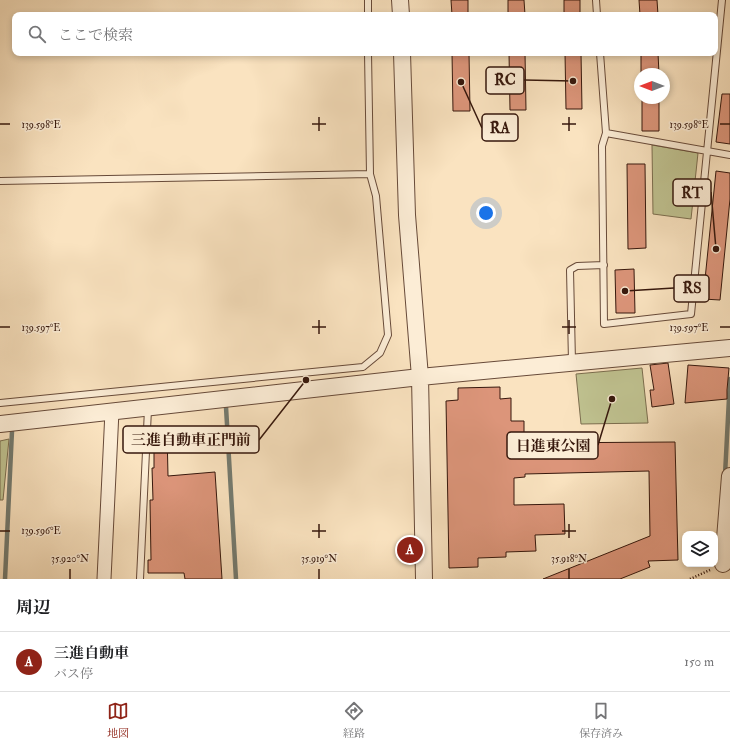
<!DOCTYPE html>
<html lang="ja">
<head>
<meta charset="utf-8">
<style>
  :root { --surface:#fff; --page:#f6f6f6; --text:#202124; --muted:#757577; --line:#e0e0e0; --accent:#8f2418 }
  body { margin:0; font-family:"IM FELL Double Pica","Noto Serif JP",serif; background:var(--page); color:var(--text) }
  .controls { position:absolute; right:12px; bottom:12px; display:grid; overflow:hidden; border-radius:8px; box-shadow:0 2px 6px #0003 }
  .controls button { width:36px; height:36px; display:grid; place-items:center; padding:0; border:0; border-bottom:1px solid var(--line); background:var(--surface); color:var(--text); font:20px sans-serif }
  .compass { position:absolute; left:634px; top:68px; width:36px; height:36px; border-radius:50%; background:var(--surface); box-shadow:0 2px 6px #0003; rotate:270deg }
  .you { position:absolute; left:486px; top:213px; width:14px; height:14px; margin:-10px; border:3px solid #fff; border-radius:50%; background:#1a73e8; box-shadow:0 0 0 6px #1a73e833 }
  .badge { display:grid; place-items:center; width:26px; height:26px; border-radius:50%; background:var(--accent); color:#fff; font-size:13px; font-weight:700 }
  .pin { position:absolute; translate:-50% -50%; border:2px solid #fff; box-shadow:0 1px 4px #0006 }
  .list { margin:0; padding:0; list-style:none }
  h2 { display:flex; justify-content:space-between; align-items:center; height:52px; margin:0; padding:0 16px; font-size:17px }
  h2 small { font-size:13px; font-weight:400; color:var(--muted) }
  .list li { display:grid; grid-template-columns:26px 1fr auto; gap:12px; align-items:center; box-sizing:border-box; height:60px; padding:0 16px; border-top:1px solid var(--line) }
  .list b { display:block; font-size:15px; white-space:nowrap }
  .list p { margin:0; font-size:13px; white-space:nowrap; color:var(--muted) }
  .list em { font-size:13px; font-style:normal; color:var(--muted) }
  .icon { flex:none; width:22px; height:22px; fill:none; stroke:currentColor; stroke-width:2; stroke-linecap:round; stroke-linejoin:round }
  .map { position:relative; flex:none; width:730px; height:579px; overflow:hidden }
  .search { position:absolute; background:var(--surface); box-shadow:0 2px 6px #0003; left:12px; right:12px; top:12px; height:44px; display:flex; align-items:center; gap:10px; box-sizing:border-box; padding:0 14px; border-radius:8px; color:var(--muted); font-size:15px }
  .sheet { height:112px; background:var(--surface) }
  nav { display:flex; justify-content:space-around; align-items:center; box-sizing:border-box; height:56px; border-top:1px solid var(--line); background:var(--surface); font-size:11px; color:var(--muted) }
  nav a { display:grid; justify-items:center; gap:2px }
  nav .on { color:var(--accent) }
  .map>svg:first-child { display:block }
</style>
</head>
<body>
<div class="map">
<svg width="730" height="579" viewBox="0 0 730 579">
  <rect width="100%" height="100%" fill="#fae3c0"/>
  <filter id="stains"><feTurbulence type="fractalNoise" baseFrequency=".005" numOctaves="4"/><feColorMatrix values="0 0 0 0 .2 0 0 0 0 .09 0 0 0 0 .02 0 0 0 .5 -.17"/></filter>
  <radialGradient id="worn" r=".72"><stop offset=".6" stop-color="#630" stop-opacity="0"/><stop offset="1" stop-color="#630" stop-opacity=".3"/></radialGradient>
  <!-- green -->
  <path fill="#c0c391" stroke="#7b6d4e" d="M652 145 698 153 691 219 653 214Z
    M642 368 648 423 581 424 576 374Z
    M9 439 3 500H0V441Z"/>
  <g fill="none" stroke-linecap="round" stroke-linejoin="round">
    <!-- stream -->
    <path stroke="#747b70" stroke-width="4.5" d="M226 407 236 579
      M725 475 730 379
      M5 579 12 431"/>
  </g>
  <!-- building -->
  <path fill="#dc957a" stroke="#36170c" d="M451 0H468V15H452Z
    M508 0H524L525 15H508Z
    M564 0H580V15H564Z
    M639 0H657L658 15H640Z
    M452 53H469L470 111H453Z
    M509 53H525L526 110H510Z
    M565 53H581L582 109H566Z
    M641 53H658L659 74H641Z
    M722 94H730V144L716 142Z
    M642 98H659V131H642Z
    M627 164H645L646 248 628 249Z
    M716 171 730 173V199L720 300 703 299Z
    M634 269 635 313H616L615 270Z
    M668 363 674 404 652 407 650 390H654L650 365Z
    M688 365 729 368 727 390V399L685 403Z
    M500 387V399L511 398V421H524V443L675 442 678 560 648 561 650 567 620 579H543L650 536 649 471 525 474V477L514 478V505L564 504 565 534 535 535 536 551 506 552V557L478 558V567L449 568 446 401 458 400V388Z
    M154 430H167L168 476 215 472 222 579H185L184 573H148V560H151L150 500H153L152 468H154Z"/>
  <g fill="none" stroke-linecap="round" stroke-linejoin="round">
    <defs>
      <path id="service" d="M368 0V15
        M596 0 597 15
        M600 53 606 133 730 155
        M606 133 602 146 604 324 691 314 722 0
        M0 181 370 174 368 53
        M572 362 570 270 577 266 604 265
        M0 403 363 367 380 353 388 335 376 196 370 174
        M140 579 148 409"/>
      <path id="minor" d="M104 579 112 411"/>
      <path id="tertiary" d="M400 0 401 15
        M402 53 407 215 420 377 424 579
        M0 424 420 377 730 348
        M723 564 730 476"/>
    </defs>
    <!-- service casing -->
    <use href="#service" stroke="#674a39" stroke-width="8"/>
    <!-- minor casing -->
    <use href="#minor" stroke="#674a39" stroke-width="15"/>
    <!-- tertiary casing -->
    <use href="#tertiary" stroke="#674a39" stroke-width="18"/>
    <!-- path -->
    <path stroke="#36170c" stroke-width="2.5" stroke-dasharray="1 2" stroke-linecap="butt" d="M690 579 710 570"/>
    <!-- service -->
    <use href="#service" stroke="#fcedd6" stroke-width="6"/>
    <!-- minor -->
    <use href="#minor" stroke="#fcedd6" stroke-width="13"/>
    <!-- tertiary -->
    <use href="#tertiary" stroke="#fcedd6" stroke-width="16"/>
  </g>
  <!-- ticks -->
  <path fill="none" stroke="#36170c" stroke-width="1.5" d="M319 117V131M569 117V131M0 124H10M312 124H326M562 124H576M720 124H730M319 320V334M569 320V334M0 327H10M312 327H326M562 327H576M720 327H730M319 524V538M569 524V538M0 531H10M312 531H326M562 531H576M70 569V579M319 569V579M569 569V579"/>
  <g font-size="10" text-anchor="middle" fill="#36170c" stroke="#fcedd6" stroke-width="3" stroke-linejoin="round" paint-order="stroke">
    <text x="689" y="128">139.598°E</text>
    <text x="41" y="128">139.598°E</text>
    <text x="689" y="331">139.597°E</text>
    <text x="41" y="331">139.597°E</text>
    <text x="41" y="534">139.596°E</text>
    <text x="70" y="562">35.920°N</text>
    <text x="319" y="562">35.919°N</text>
    <text x="569" y="562">35.918°N</text>
  </g>
  <!-- callouts -->
  <path fill="none" stroke="#36170c" stroke-width="1.5" d="M573 81L524 80M461 82L482 128M716 249L711 192M625 291L674 288M306 380L259 440M612 399L598 445"/>
  <g fill="#36170c" stroke="#fcedd6" stroke-width="1.5">
    <circle cx="573" cy="81" r="4"/>
    <circle cx="461" cy="82" r="4"/>
    <circle cx="716" cy="249" r="4"/>
    <circle cx="625" cy="291" r="4"/>
    <circle cx="306" cy="380" r="4"/>
    <circle cx="612" cy="399" r="4"/>
  </g>
  <g fill="#fcedd6" stroke="#36170c" stroke-width="1.5">
    <rect x="486" y="67" width="38" height="27" rx="4"/>
    <rect x="482" y="114" width="36" height="27" rx="4"/>
    <rect x="673" y="179" width="38" height="27" rx="4"/>
    <rect x="674" y="275" width="35" height="27" rx="4"/>
    <rect x="123" y="426" width="136" height="27" rx="4"/>
    <rect x="507" y="432" width="91" height="27" rx="4"/>
  </g>
  <g font-size="15" text-anchor="middle" font-weight="bold" fill="#36170c">
    <text x="505" y="85">RC</text>
    <text x="500" y="133">RA</text>
    <text x="692" y="198">RT</text>
    <text x="692" y="293">RS</text>
    <text x="191" y="445">三進自動車正門前</text>
    <text x="553" y="451">日進東公園</text>
  </g>
  <rect width="100%" height="100%" filter="url(#stains)"/>
  <rect width="100%" height="100%" fill="url(#worn)"/>
</svg>
<div class="controls">
<button><svg class="icon" aria-label="layers" viewBox="0 0 24 24"><path d="M12 4l9 5-9 5-9-5zM3 14l9 5 9-5"/></svg></button>
</div>
<svg class="compass" viewBox="-18 -18 36 36"><path d="M0-13l5 13h-10z" fill="#e53935"/><path d="M0 13l5-13h-10z" fill="#757577"/></svg>
<div class="you"></div>
<div class="pin badge" style="left:410px;top:550px">A</div>
<div class="search"><svg class="icon" aria-label="search" viewBox="0 0 24 24"><circle cx="10" cy="10" r="6"/><path d="M15 15l6 6"/></svg>ここで検索</div>
</div>
<section class="sheet">
<h2>周辺<small></small></h2>
<ul class="list">
<li><span class="badge">A</span><div><b>三進自動車</b><p>バス停</p></div><em>150 m</em></li>
</ul>
</section>
<nav>
<a class="on"><svg class="icon" aria-label="map" viewBox="0 0 24 24"><path d="M3 6l6-2 6 2 6-2v14l-6 2-6-2-6 2zM9 4v14M15 6v14"/></svg>地図</a>
<a><svg class="icon" aria-label="directions" viewBox="0 0 24 24"><path d="M12 3l9 9-9 9-9-9zM9 14v-3h6M13 9l2 2-2 2"/></svg>経路</a>
<a><svg class="icon" aria-label="saved" viewBox="0 0 24 24"><path d="M7 4h10v16l-5-4-5 4z"/></svg>保存済み</a>
</nav>
</body>
</html>
